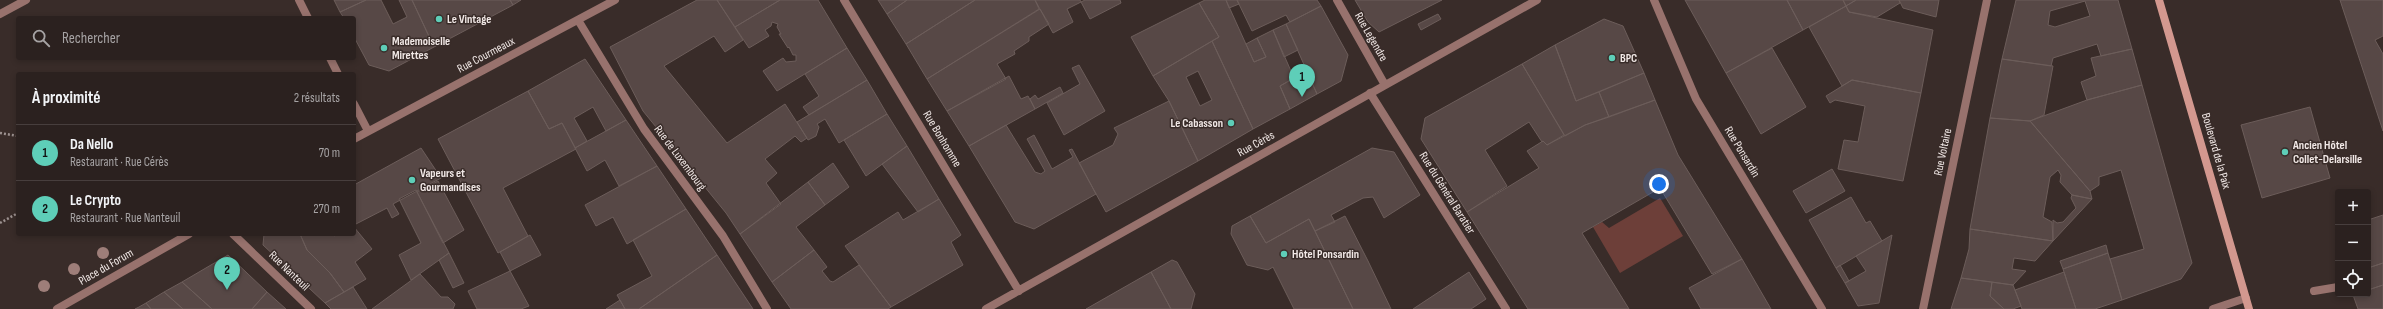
<!DOCTYPE html>
<html lang="fr">
<head>
<meta charset="utf-8">
<style>
  :root { --surface:#2b211f; --page:#332928; --text:#f1f3f6; --muted:#a6a3a4; --line:#473e3d; --accent:#5eceb8 }
  body { margin:0; font-family:"Sofia Sans Condensed",sans-serif; background:var(--page); color:var(--text) }
  .controls { position:absolute; right:12px; bottom:12px; display:grid; overflow:hidden; border-radius:4px; box-shadow:0 2px 6px #0003 }
  .controls button { width:36px; height:36px; display:grid; place-items:center; padding:0; border:0; border-bottom:1px solid var(--line); background:var(--surface); color:var(--text); font:20px sans-serif }
  .you { position:absolute; left:1659px; top:184px; width:14px; height:14px; margin:-10px; border:3px solid #fff; border-radius:50%; background:#1a73e8; box-shadow:0 0 0 6px #1a73e833 }
  .badge { display:grid; place-items:center; width:26px; height:26px; border-radius:50%; background:var(--accent); color:#111; font-size:13px; font-weight:700 }
  .pin { position:absolute; translate:-50% -33px; filter:drop-shadow(0 1px 2px #0008) }
  .pin::after { content:''; position:absolute; top:21px; width:14px; height:12px; background:inherit; clip-path:polygon(0 0,100% 0,50% 100%) }
  .list { margin:0; padding:0; list-style:none }
  h2 { display:flex; justify-content:space-between; align-items:center; height:52px; margin:0; padding:0 16px; font-size:17px }
  h2 small { font-size:13px; font-weight:400; color:var(--muted) }
  .list li { display:grid; grid-template-columns:26px 1fr auto; gap:12px; align-items:center; box-sizing:border-box; height:56px; padding:0 16px; border-top:1px solid var(--line) }
  .list b { display:block; font-size:15px; white-space:nowrap }
  .list p { margin:0; font-size:13px; white-space:nowrap; color:var(--muted) }
  .list em { font-size:13px; font-style:normal; color:var(--muted) }
  .icon { flex:none; width:22px; height:22px; fill:none; stroke:currentColor; stroke-width:2; stroke-linecap:round; stroke-linejoin:round }
  .map { position:relative; flex:none; width:2383px; height:309px; overflow:hidden }
  .search { position:absolute; background:var(--surface); box-shadow:0 2px 6px #0003; left:16px; top:16px; width:340px; height:44px; display:flex; align-items:center; gap:10px; box-sizing:border-box; padding:0 14px; border-radius:4px; color:var(--muted); font-size:15px }
  .panel { position:absolute; background:var(--surface); box-shadow:0 2px 6px #0003; left:16px; top:72px; width:340px; height:164px; border-radius:4px }
  .map>svg:first-child { display:block }
</style>
</head>
<body>
<div class="map">
<svg width="2383" height="309" viewBox="0 0 2383 309">
  <rect width="100%" height="100%" fill="#392c29"/>
  <!-- green -->
  <path fill="#6d3f39" d="M1660 198 1683 236 1620 273 1593 227 1602 222 1609 228Z"/>
  <!-- building -->
  <path fill="#574846" stroke="#6c5d5a" fill-rule="evenodd" d="M334 0H366L340 12Z
    M366 0H381L393 24 407 17 399 0H412L434 47 389 71 369 65 354 37V18H344L340 12Z
    M412 0H510L513 5 434 47Z
    M510 0H521L513 5Z
    M697 0H717L743 40 725 52 714 36 664 66 727 143 785 104 807 138 801 142 795 136 765 159 777 173 766 183 781 204 740 234 726 213 643 111 610 47Z
    M717 0H780L735 27Z
    M780 0H818L847 48 777 91 763 71 783 58 786 62 796 61V55H793L789 47 788 48 779 34H781L777 27 778 24 772 22 771 26 765 30 769 36 749 48 735 27Z
    M878 0H907L887 14Z
    M907 0H975L906 44 887 14Z
    M975 0H1035L1039 9 927 79 906 44Z
    M1035 0H1080L1081 2 1067 9 1073 22 1053 33Z
    M1085 0H1120L1121 3 1090 19 1081 2Z
    M1205 0H1226L1254 62 1266 57 1257 38 1273 30 1294 78 1280 86 1290 109 1253 129 1212 41 1219 37 1199 3Z
    M1226 0H1237L1239 4 1229 8Z
    M1237 0H1317L1321 6 1290 22 1286 15 1252 31Z
    M1355 0H1442L1379 32 1368 22Z
    M1685 0H1787L1803 30 1726 73Z
    M1787 0H1843L1846 6 1803 30Z
    M1843 0H1856L1846 6Z
    M1856 0H1899L1900 3 1877 17 1849 12 1846 6Z
    M1899 0H1939L1936 17 1903 8Z
    M2016 0H2118L2132 49 2101 56 2097 44 2053 58 2051 66 2002 59ZM2085 1 2090 16 2055 27 2048 25 2050 11Z
    M2340 0H2383V36L2375 40 2383 54V131Z
    M1199 3 1219 37 1153 76 1131 37Z
    M1321 6 1348 55 1341 81 1317 94 1286 24Z
    M1846 6 1849 12 1933 30 1921 93 1852 80 1842 86 1809 27Z
    M1040 9 1049 24 1029 37V41L1014 51 1015 54 997 64 1006 79 947 111 927 79Z
    M1438 14 1441 19 1421 30 1418 24Z
    M1604 19 1623 26 1644 73 1576 101 1555 45Z
    M1286 24 1298 50 1284 57 1273 30Z
    M1257 38 1266 57 1254 62 1246 44Z
    M1212 41 1253 129 1198 161 1169 101 1153 76ZM1198 71 1212 100 1200 106 1186 77Z
    M1555 45 1576 101 1599 92 1609 117 1585 125 1565 136 1522 64Z
    M847 48 867 80 809 115 803 107 819 96 805 74Z
    M1772 48 1806 107 1761 134 1726 73Z
    M2132 49 2142 85 2087 100 2081 82 2096 76 2091 58Z
    M585 59 626 120 606 131 593 107 574 118 587 141 575 148 562 123 549 129 528 91Z
    M2002 59 2053 66 2044 115 2030 121 1990 118Z
    M1522 64 1564 135 1547 145 1543 141 1542 142 1529 122 1485 150 1507 186 1467 212 1421 139 1425 118Z
    M1079 65 1105 111 1064 135 1047 103 1080 84 1072 68Z
    M1305 67 1317 94 1290 109 1280 86 1294 78 1292 73Z
    M1644 73 1655 100 1609 117 1599 92Z
    M1009 76 1021 99 1028 96 1035 109 969 146 947 111Z
    M867 80 887 114 839 143 825 119 817 124 819 127 816 136 808 140 797 122Z
    M1852 80 1921 93 1903 181 1838 169 1844 140 1858 142 1865 106 1835 100 1830 103 1826 96Z
    M2142 85 2192 263 2181 279 2122 300 2110 259 2144 249 2121 170 2099 177V185L2090 191 2030 121 2087 100Z
    M1060 87 1063 93 1035 109 1030 99 1035 95 1038 99Z
    M528 91 549 129 562 123 576 149 503 188 528 236 498 253 438 139Z
    M1655 100 1678 155 1742 259 1712 274 1660 188 1582 233 1629 309H1528L1467 212 1539 168 1527 151 1543 141 1547 145 1585 125Z
    M1169 101 1198 161 1106 212 1079 163 1113 145 1118 134 1114 128Z
    M2310 107 2330 178 2262 198 2241 125Z
    M887 114 907 146 866 176 844 140Z
    M1990 118 2030 121 2090 191 2092 199 2072 195 2060 182 2061 175 2058 170 2050 177 2043 217 2052 222 2053 241 1970 229Z
    M626 120 657 166 619 186 605 160 587 171 575 148Z
    M1006 125 1035 172 1041 174 1045 171 1027 139 1034 135 1052 169 1073 157 1069 150 1072 149 1096 194 1034 229 1015 222 969 146Z
    M907 146 939 199 918 212 882 164Z
    M421 148 441 178 393 204 399 214 392 218 387 208 354 225V185Z
    M1372 148 1394 152 1420 195 1384 218 1373 197 1363 198 1331 215 1335 222 1315 231 1309 219 1266 243 1250 216Z
    M833 163 849 187 825 205 808 182Z
    M657 166 686 209 627 244 613 217 596 226 585 205Z
    M1832 169 1845 191 1806 213 1793 191Z
    M438 181 464 230 443 243 417 192Z
    M808 182 825 205 796 227 814 250 772 282 740 234Z
    M416 190 449 253 411 280 399 255 421 243 399 199Z
    M2072 195 2092 199 2053 241V220L2057 223 2063 222 2076 208 2071 198Z
    M1851 197 1866 223 1870 221 1882 241 1836 268 1809 220Z
    M939 199 961 235 951 242 963 265 891 307 845 246 898 212 903 220Z
    M686 209 717 255 639 309H625L617 295 652 276 633 240Z
    M2383 215V263L2368 268V220Z
    M1250 216 1266 243 1309 219 1353 309H1294L1273 267 1268 270 1247 265 1231 234 1232 226Z
    M1345 216 1368 261 1391 309H1353L1315 231Z
    M354 227 372 249 355 262 366 279 344 292 330 273 307 250 300 234H333L334 236 338 234H354Z
    M1970 229 2053 241 2035 261 2014 258 2012 269 2026 271 2013 285 1961 278 1969 249Z
    M264 234H300L307 250 330 273 344 292 325 303 263 245Z
    M530 235 541 255 510 271 500 252Z
    M1892 235 1879 303 1858 306 1845 283 1866 271 1856 256Z
    M2106 245 2108 253 2063 269 2060 261Z
    M814 250 827 267 822 271 830 281 833 282 859 265 891 307 888 309H791L772 282Z
    M449 253 464 283 453 288 439 260Z
    M2108 253 2122 300 2095 309H2076L2063 269Z
    M228 255 267 292 252 309H212L182 282Z
    M717 255 753 309H639Z
    M1742 259 1771 309H1701L1689 288Z
    M1172 260 1177 262 1195 294 1191 309H1171L1151 272Z
    M2383 263V285L2368 290V268Z
    M1840 265 1849 281 1845 283 1836 268Z
    M510 271 529 306 521 309H477L468 291Z
    M1151 272 1171 309H1086Z
    M1469 272 1486 299 1471 309H1413Z
    M2064 272 2076 309H2022L2015 290Z
    M420 274 441 297H448L455 304 453 309H372Z
    M1961 278 1992 282 1990 296 2004 309H1951Z
    M182 282 212 309H183L164 292Z
    M1992 282 2013 285 2021 306 2013 309H2004L1990 296Z
    M2383 285V309H2358L2353 295 2368 294V290Z
    M353 287 367 309H331L325 303Z
    M164 292 183 309H151L146 303Z
    M267 292 286 309H252Z
    M620 300 625 309H606Z
    M146 303 151 309H135L139 307Z"/>
  <g fill="none" stroke-linecap="round" stroke-linejoin="round">
    <!-- path -->
    <path stroke="#9c918f" stroke-width="2.5" stroke-dasharray="2 2" stroke-linecap="butt" d="M0 133 18 136
      M0 223 18 213"/>
    <!-- service -->
    <path stroke="#98726d" stroke-width="8" d="M2314 291 2338 287"/>
    <!-- minor -->
    <path stroke="#98726d" stroke-width="8" d="M299 0 308 18
      M844 0 1019 291
      M1337 0 1385 85
      M1654 0 1696 99 1822 309
      M0 14 26 0
      M578 20 644 129 723 236 767 309
      M330 58 338 74
      M1370 93 1506 309
      M354 104 368 131
      M354 139 615 0
      M233 234 311 309
      M57 309 189 234
      M986 309 1537 0
      M1923 309 1987 0
      M2213 309 2246 298"/>
    <!-- secondary -->
    <path stroke="#d3988f" stroke-width="8" d="M2159 0 2249 309"/>
  </g>
  <!-- trees -->
  <g fill="#9e7e79">
    <circle cx="103" cy="253" r="6"/>
    <circle cx="74" cy="269" r="6"/>
    <circle cx="44" cy="286" r="6"/>
  </g>
  <!-- markers -->
  <g fill="#5eceb8" stroke="#392c29" stroke-width="1.5">
    <circle cx="439" cy="19" r="4"/>
    <circle cx="384" cy="48" r="4"/>
    <circle cx="1612" cy="58" r="4"/>
    <circle cx="1231" cy="123" r="4"/>
    <circle cx="2285" cy="152" r="4"/>
    <circle cx="412" cy="180" r="4"/>
    <circle cx="1284" cy="254" r="4"/>
  </g>
  <g text-anchor="middle" dominant-baseline="central" stroke-width="3" stroke-linejoin="round" paint-order="stroke">
    <!-- poi labels -->
    <g font-size="12" font-weight="bold" fill="#f1e8e6" stroke="#392c29" text-anchor="start">
      <text x="447" y="19">Le Vintage</text>
      <text x="392" y="41">Mademoiselle<tspan x="392" dy="14">Mirettes</tspan></text>
      <text x="1620" y="58">BPC</text>
      <text x="1223" y="123" text-anchor="end">Le Cabasson</text>
      <text x="2293" y="145">Ancien Hôtel<tspan x="2293" dy="14">Collet-Delarsille</tspan></text>
      <text x="420" y="173">Vapeurs et<tspan x="420" dy="14">Gourmandises</tspan></text>
      <text x="1292" y="254">Hôtel Ponsardin</text>
    </g>
    <!-- street labels -->
    <g font-size="12" fill="#f1e8e6" stroke="#392c29">
      <text transform="translate(1371 37) rotate(60)">Rue Legendre</text>
      <text transform="translate(486 55) rotate(-28)">Rue Courmeaux</text>
      <text transform="translate(942 139) rotate(59)">Rue Bonhomme</text>
      <text transform="translate(1256 144) rotate(-29)">Rue Cérès</text>
      <text transform="translate(2216 151) rotate(74)">Boulevard de la Paix</text>
      <text transform="translate(1742 152) rotate(59)">Rue Ponsardin</text>
      <text transform="translate(1943 152) rotate(-78)">Rue Voltaire</text>
      <text transform="translate(680 158) rotate(53)">Rue de Luxembourg</text>
      <text transform="translate(1447 193) rotate(58)">Rue du Général Baratier</text>
      <text transform="translate(106 267) rotate(-30)">Place du Forum</text>
      <text transform="translate(289 271) rotate(44)">Rue Nanteuil</text>
    </g>
  </g>
</svg>
<div class="controls">
<button>+</button>
<button>−</button>
<button><svg class="icon" aria-label="locate" viewBox="0 0 24 24"><circle cx="12" cy="12" r="6"/><path d="M12 2v4M12 18v4M2 12h4M18 12h4"/></svg></button>
</div>
<div class="you"></div>
<div class="pin badge" style="left:1302px;top:97px">1</div>
<div class="pin badge" style="left:227px;top:290px">2</div>
<div class="search"><svg class="icon" aria-label="search" viewBox="0 0 24 24"><circle cx="10" cy="10" r="6"/><path d="M15 15l6 6"/></svg>Rechercher</div>
<section class="panel">
<h2>À proximité<small>2 résultats</small></h2>
<ul class="list">
<li><span class="badge">1</span><div><b>Da Nello</b><p>Restaurant · Rue Cérès</p></div><em>70 m</em></li>
<li><span class="badge">2</span><div><b>Le Crypto</b><p>Restaurant · Rue Nanteuil</p></div><em>270 m</em></li>
</ul>
</section>
</div>
</body>
</html>
